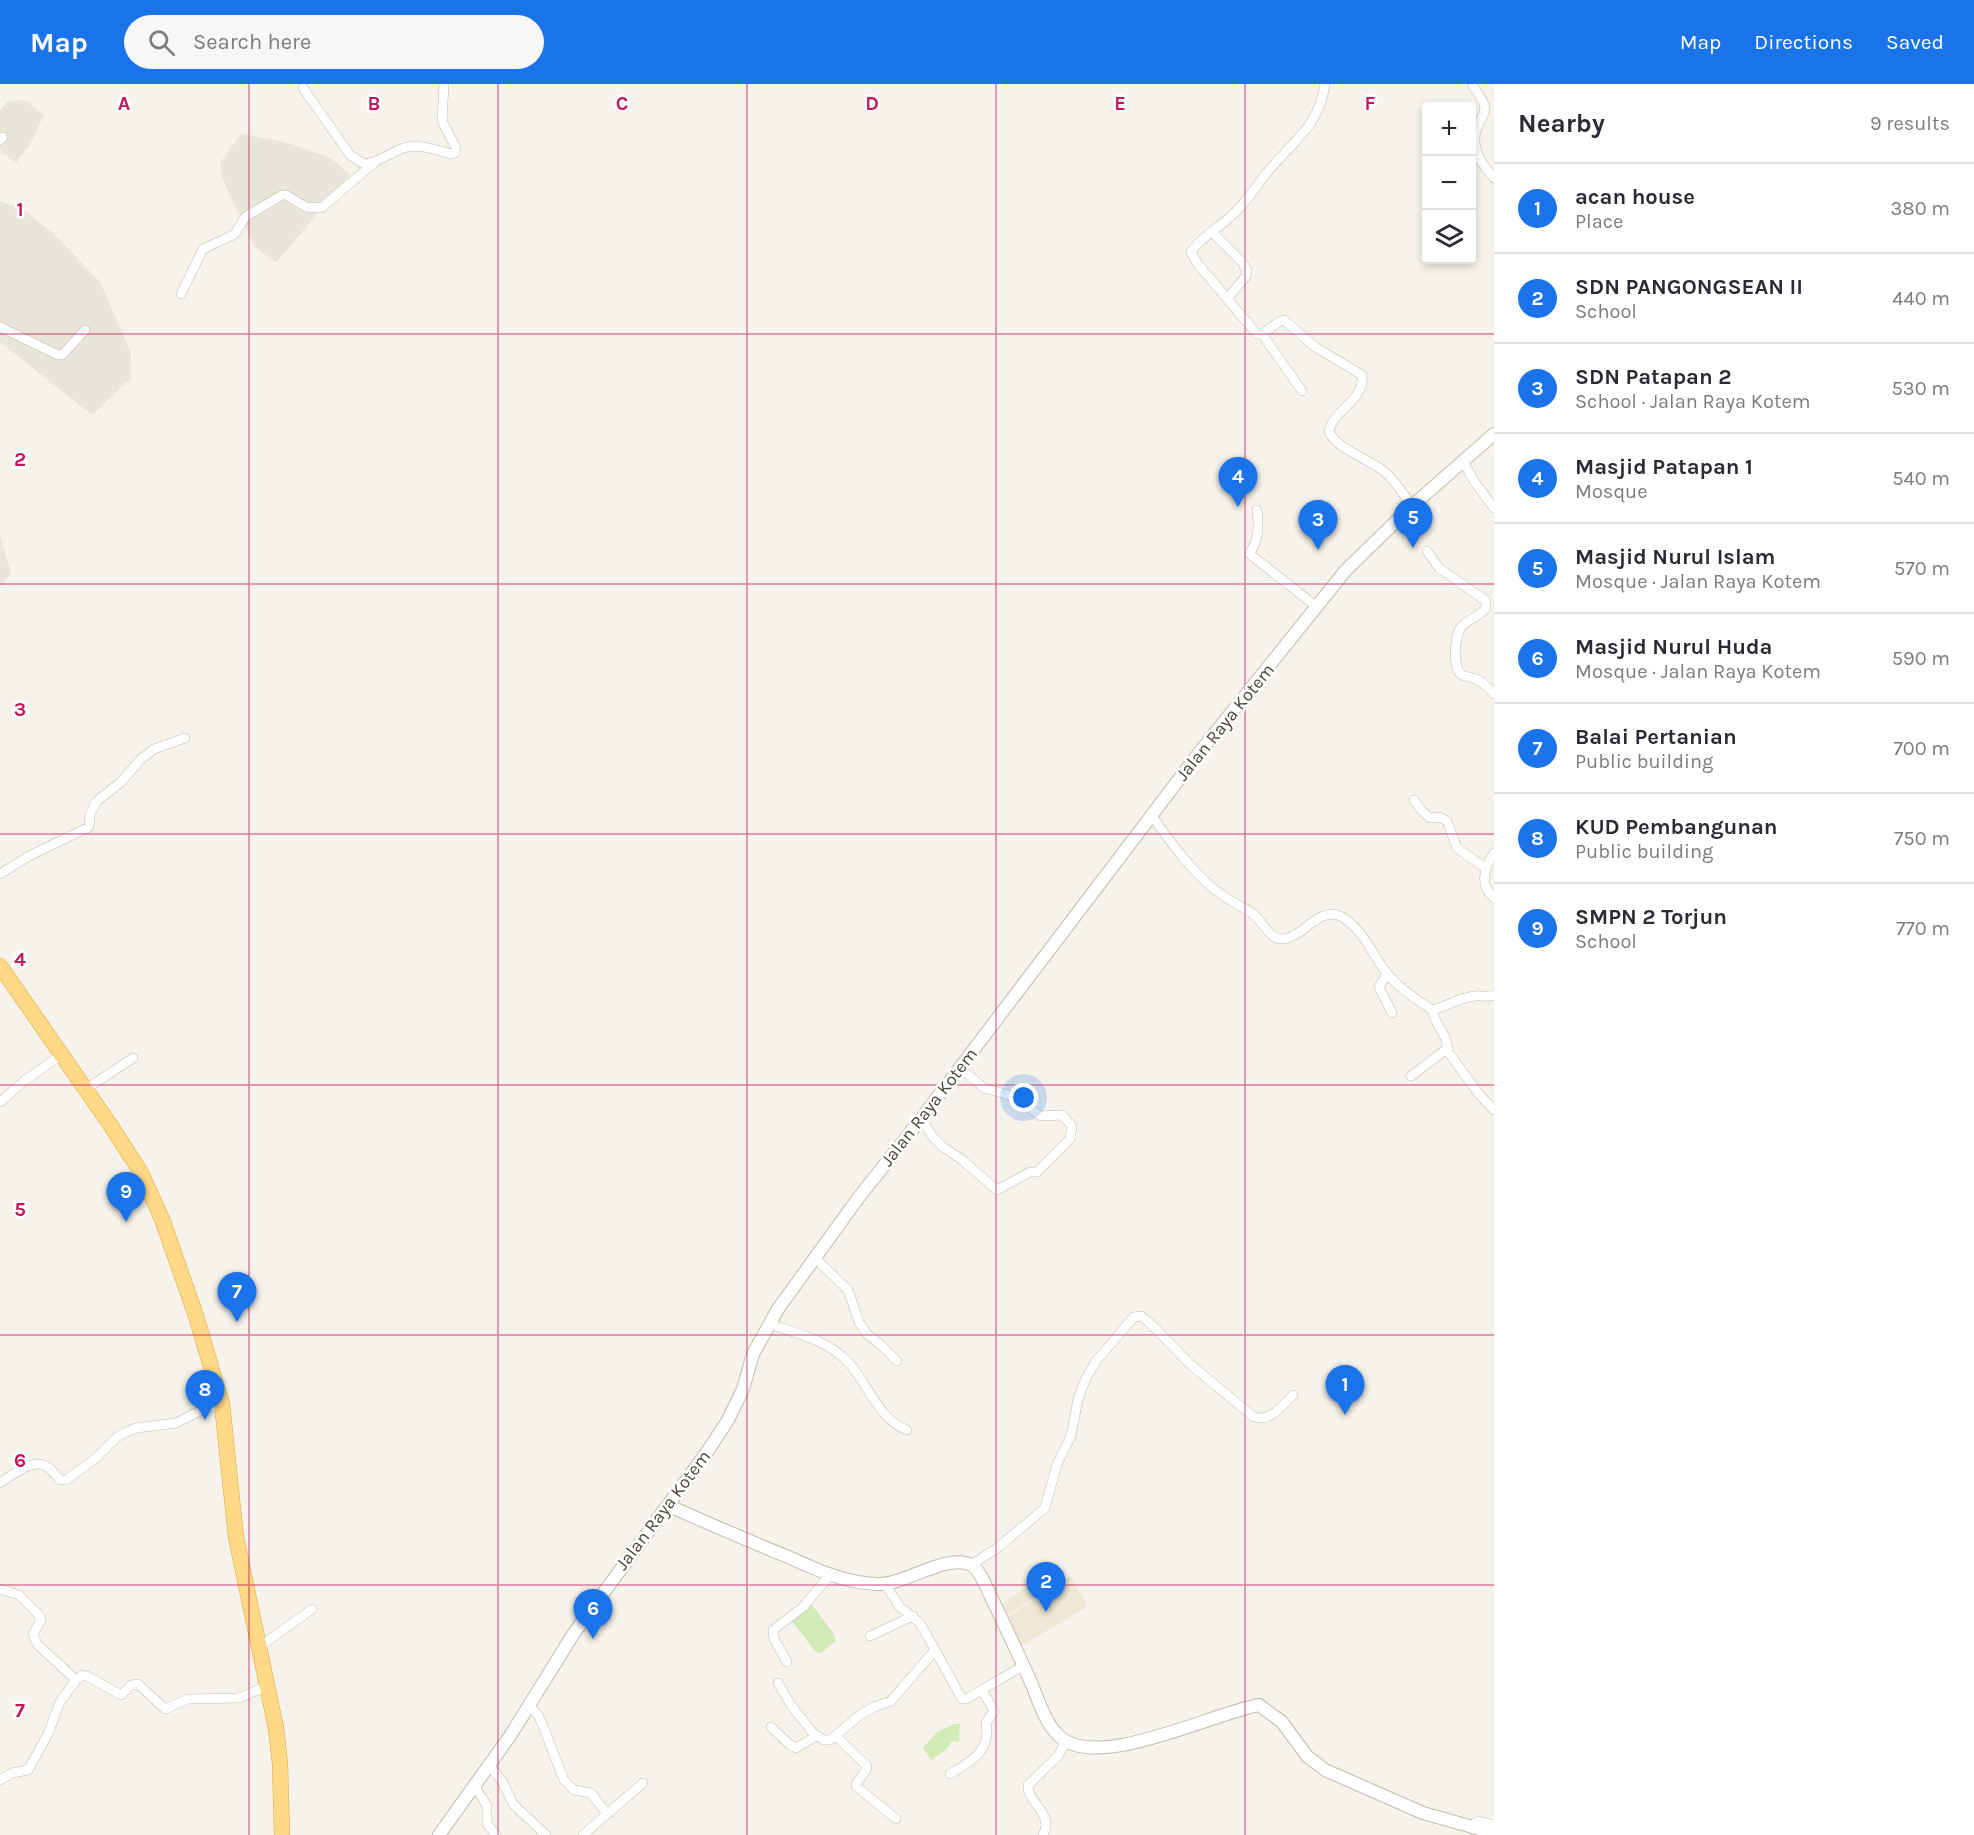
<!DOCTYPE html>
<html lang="en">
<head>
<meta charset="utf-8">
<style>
  :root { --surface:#fff; --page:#f7f7f7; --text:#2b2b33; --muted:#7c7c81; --line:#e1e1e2; --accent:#1a73e8 }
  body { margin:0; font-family:Karla,sans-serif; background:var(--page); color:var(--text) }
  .controls { position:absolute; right:18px; top:18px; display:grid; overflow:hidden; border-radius:6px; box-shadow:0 3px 9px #0003 }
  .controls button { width:54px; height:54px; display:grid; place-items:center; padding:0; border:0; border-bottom:2px solid var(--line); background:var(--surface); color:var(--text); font:30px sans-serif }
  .you { position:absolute; left:1024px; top:1014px; width:21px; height:21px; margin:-15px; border:4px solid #fff; border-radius:50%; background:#1a73e8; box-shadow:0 0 0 9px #1a73e833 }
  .badge { display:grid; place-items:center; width:39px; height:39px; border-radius:50%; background:var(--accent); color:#fff; font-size:20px; font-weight:700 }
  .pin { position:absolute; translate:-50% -50px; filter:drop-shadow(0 2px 3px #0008) }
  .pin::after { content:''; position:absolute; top:32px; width:21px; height:18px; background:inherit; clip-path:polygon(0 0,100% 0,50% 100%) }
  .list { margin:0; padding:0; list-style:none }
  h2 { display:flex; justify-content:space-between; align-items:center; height:78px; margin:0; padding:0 24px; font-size:26px }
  h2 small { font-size:20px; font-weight:400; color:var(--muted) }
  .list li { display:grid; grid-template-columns:39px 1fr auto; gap:18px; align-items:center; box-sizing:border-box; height:90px; padding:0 24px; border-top:2px solid var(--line) }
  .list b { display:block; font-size:22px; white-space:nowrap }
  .list p { margin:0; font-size:20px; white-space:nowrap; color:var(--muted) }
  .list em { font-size:20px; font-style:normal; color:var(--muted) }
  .icon { flex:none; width:33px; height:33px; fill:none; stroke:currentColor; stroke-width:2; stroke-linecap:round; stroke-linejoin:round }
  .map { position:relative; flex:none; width:1494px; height:1751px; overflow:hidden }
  header { display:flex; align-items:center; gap:36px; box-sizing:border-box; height:84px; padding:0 30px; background:var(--accent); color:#fff }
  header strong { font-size:28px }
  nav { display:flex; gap:33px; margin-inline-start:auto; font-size:21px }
  .search { width:420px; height:54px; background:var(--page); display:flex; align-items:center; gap:15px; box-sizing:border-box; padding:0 21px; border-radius:33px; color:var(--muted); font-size:22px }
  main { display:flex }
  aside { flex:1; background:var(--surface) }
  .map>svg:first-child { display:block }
</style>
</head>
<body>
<header>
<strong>Map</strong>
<div class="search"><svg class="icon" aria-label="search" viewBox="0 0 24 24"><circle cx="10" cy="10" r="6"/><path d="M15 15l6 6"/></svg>Search here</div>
<nav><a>Map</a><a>Directions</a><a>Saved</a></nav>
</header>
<main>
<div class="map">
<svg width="1494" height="1751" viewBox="0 0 1494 1751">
  <rect width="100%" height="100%" fill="#f6f3ec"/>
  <!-- residential -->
  <path fill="#eae5da" d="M25 16 44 31 30 60 16 79 0 66V27L7 18Z
    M241 50 285 58 329 73 350 90 276 179 254 162 221 92 220 79Z
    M0 117 25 127 53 149 101 199 131 270V294L92 331 0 258Z
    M0 452 11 489 0 503Z"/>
  <!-- education -->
  <path fill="#efe8d6" d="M1045 1488 1057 1499 1003 1534 999 1523Z
    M1070 1492 1088 1522 1018 1564 1004 1535Z"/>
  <!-- green -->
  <path fill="#d2eab5" d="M811 1520 832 1547 836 1556 820 1570 815 1567 791 1536Z
    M955 1640H960L959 1658 952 1657 947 1665 931 1676 923 1664 937 1648Z"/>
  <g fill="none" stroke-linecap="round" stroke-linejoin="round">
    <defs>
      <path id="minor" d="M1325 0C1319 46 1287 61 1262 95 1252 109 1242 123 1229 134 1217 145 1200 154 1191 168L1197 179 1257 250H1262L1280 237 1284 236 1315 263 1362 291C1366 316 1332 326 1329 348 1340 368 1369 374 1386 389 1396 398 1404 411 1412 422
        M1472 0C1476 7 1485 17 1485 25 1484 32 1478 40 1476 47 1471 64 1483 82 1494 94
        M303 4 350 71 364 80C379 79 390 68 404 64 419 59 436 66 451 70L455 69 456 64 442 37 444 0
        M0 56 3 53
        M1212 148 1242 178 1247 187 1246 192 1228 214
        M181 210 203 165 235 150 245 133 282 111H286L306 123 321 124 375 78
        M0 243 58 271 63 270 85 246
        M1262 250 1302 307
        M1463 377 1474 397 1494 424
        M1257 426C1259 443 1259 454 1250 469L1251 471 1317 523
        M1427 467 1439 484 1486 517V524C1479 532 1470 535 1463 541 1454 548 1452 585 1462 591 1466 593 1471 593 1476 595 1483 598 1489 604 1494 610
        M1414 716 1421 726 1430 734 1439 733 1447 737 1457 764 1485 784
        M1152 732C1171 759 1192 788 1218 808 1229 817 1242 822 1253 830 1264 838 1270 860 1288 854 1305 849 1321 823 1340 832 1362 843 1372 870 1386 888 1397 903 1416 915 1432 926 1447 923 1459 913 1475 912 1482 911 1487 914 1494 911
        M1494 769C1484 785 1479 800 1494 814
        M0 790 29 772 89 743 90 730 97 717 121 698 141 675 154 665 185 654
        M1387 890 1379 903 1392 929
        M1432 926 1435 935 1446 955 1448 968 1479 1010 1494 1026
        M1411 992 1448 964
        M86 1005 133 974
        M0 1018 24 997 61 971
        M921 1035 933 1053 943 1063 961 1075 997 1106 1030 1088H1037L1070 1055 1072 1042 1062 1031 1041 1032 1009 1011 984 1004 960 984
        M815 1174 848 1206 859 1238 866 1249 881 1261 897 1277
        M770 1240C798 1250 828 1256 849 1279 868 1300 879 1336 907 1346
        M0 1399C11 1392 32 1374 46 1382 52 1385 55 1391 60 1396H66L96 1374 117 1353 126 1348 136 1344 176 1339 202 1326 222 1320
        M971 1481 996 1465 1045 1424 1057 1380 1071 1352 1078 1315 1086 1294 1097 1276 1134 1233 1141 1232 1149 1238 1191 1281 1254 1333C1271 1338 1282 1322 1293 1311
        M0 1505 19 1511 39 1531 41 1536 33 1550 37 1560 76 1596 60 1618 48 1650 28 1686 12 1689 0 1696
        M870 1552 913 1532
        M259 1563 312 1525
        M935 1566 962 1615H966L1023 1582
        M787 1578 774 1555 773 1546 803 1523 830 1491
        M76 1596 83 1591 87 1592 121 1611 131 1601 138 1600 165 1625 188 1615 239 1614 267 1602
        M778 1599 791 1621 813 1649 824 1656H830L860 1631 874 1623 891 1617 935 1566 920 1539 900 1523 885 1500
        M529 1621 538 1631 543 1642 564 1696 574 1706 591 1709 607 1730
        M771 1643 789 1660 796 1664 816 1652
        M836 1652 867 1682C867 1690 857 1694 856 1702L896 1735
        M488 1680 502 1697 513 1720 546 1751
        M950 1690C971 1678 991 1667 986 1639L994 1627 982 1606
        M474 1701 487 1722V1740L496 1751
        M1470 1742 1479 1737 1494 1741
        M583 1751 643 1699
        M1043 1751C1055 1730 1027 1719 1028 1701L1058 1672 1066 1658"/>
      <path id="tertiary" d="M669 1422C708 1439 746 1456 786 1472 815 1485 844 1499 877 1500 905 1501 942 1471 969 1480 980 1484 986 1503 991 1513 1005 1541 1017 1568 1030 1596 1038 1614 1044 1638 1059 1652 1096 1688 1213 1629 1259 1621L1282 1638 1307 1672 1325 1686 1423 1729 1494 1749
        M439 1751 510 1652 574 1549 707 1368 728 1336 743 1305 753 1270 778 1225 859 1113 921 1035 1199 669 1346 486 1412 422 1494 350"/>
      <path id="trunk" d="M0 882 109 1039 140 1087 162 1135 196 1232 222 1320 236 1453 276 1644 280 1680 282 1751"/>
    </defs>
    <!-- minor casing -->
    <use href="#minor" stroke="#c2bbae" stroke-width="10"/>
    <!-- tertiary casing -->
    <use href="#tertiary" stroke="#c2bbae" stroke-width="14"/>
    <!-- trunk casing -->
    <use href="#trunk" stroke="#e0a43c" stroke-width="16"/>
    <!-- minor -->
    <use href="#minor" stroke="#fff" stroke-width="9"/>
    <!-- tertiary -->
    <use href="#tertiary" stroke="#fff" stroke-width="12"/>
    <!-- trunk -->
    <use href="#trunk" stroke="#ffd985" stroke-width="15"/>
  </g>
  <!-- grid -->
  <path fill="none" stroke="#c2185b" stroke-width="1.5" stroke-opacity="0.55" d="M249 0V1751M498 0V1751M747 0V1751M996 0V1751M1245 0V1751M0 250H1494M0 500H1494M0 750H1494M0 1001H1494M0 1251H1494M0 1501H1494"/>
  <g text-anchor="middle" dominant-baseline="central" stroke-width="5" stroke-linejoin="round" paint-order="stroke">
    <!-- street labels -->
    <g font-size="18" fill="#4b4439" stroke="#fff">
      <text transform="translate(1225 638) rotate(-51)">Jalan Raya Kotem</text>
      <text transform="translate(929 1023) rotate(-52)">Jalan Raya Kotem</text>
      <text transform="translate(663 1426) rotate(-53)">Jalan Raya Kotem</text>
    </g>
  </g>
  <g font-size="20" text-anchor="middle" font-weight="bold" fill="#c2185b" stroke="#fff" stroke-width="5" stroke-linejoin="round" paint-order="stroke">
    <text x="124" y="26">A</text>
    <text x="374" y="26">B</text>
    <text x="622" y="26">C</text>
    <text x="872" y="26">D</text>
    <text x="1120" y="26">E</text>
    <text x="1370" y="26">F</text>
    <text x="20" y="132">1</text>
    <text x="20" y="382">2</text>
    <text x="20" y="632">3</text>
    <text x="20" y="882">4</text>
    <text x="20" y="1132">5</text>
    <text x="20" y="1383">6</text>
    <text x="20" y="1633">7</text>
  </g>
</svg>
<div class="controls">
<button>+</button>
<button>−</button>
<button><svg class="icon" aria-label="layers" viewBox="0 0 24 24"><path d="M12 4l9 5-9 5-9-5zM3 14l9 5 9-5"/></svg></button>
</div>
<div class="you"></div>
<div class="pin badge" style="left:1345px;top:1331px">1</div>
<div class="pin badge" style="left:1046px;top:1528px">2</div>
<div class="pin badge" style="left:1318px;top:466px">3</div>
<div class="pin badge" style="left:1238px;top:423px">4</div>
<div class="pin badge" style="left:1413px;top:464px">5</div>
<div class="pin badge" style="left:593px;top:1555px">6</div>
<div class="pin badge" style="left:237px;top:1238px">7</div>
<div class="pin badge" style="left:205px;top:1336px">8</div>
<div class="pin badge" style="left:126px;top:1138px">9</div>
</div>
<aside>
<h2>Nearby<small>9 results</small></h2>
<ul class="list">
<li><span class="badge">1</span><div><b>acan house</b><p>Place</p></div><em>380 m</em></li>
<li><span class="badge">2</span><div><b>SDN PANGONGSEAN II</b><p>School</p></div><em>440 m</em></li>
<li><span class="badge">3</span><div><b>SDN Patapan 2</b><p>School · Jalan Raya Kotem</p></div><em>530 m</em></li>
<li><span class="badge">4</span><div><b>Masjid Patapan 1</b><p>Mosque</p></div><em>540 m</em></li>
<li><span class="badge">5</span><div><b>Masjid Nurul Islam</b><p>Mosque · Jalan Raya Kotem</p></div><em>570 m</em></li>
<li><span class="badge">6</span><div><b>Masjid Nurul Huda</b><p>Mosque · Jalan Raya Kotem</p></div><em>590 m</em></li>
<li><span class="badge">7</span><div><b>Balai Pertanian</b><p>Public building</p></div><em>700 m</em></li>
<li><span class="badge">8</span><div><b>KUD Pembangunan</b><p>Public building</p></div><em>750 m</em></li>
<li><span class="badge">9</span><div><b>SMPN 2 Torjun</b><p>School</p></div><em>770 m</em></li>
</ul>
</aside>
</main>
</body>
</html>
